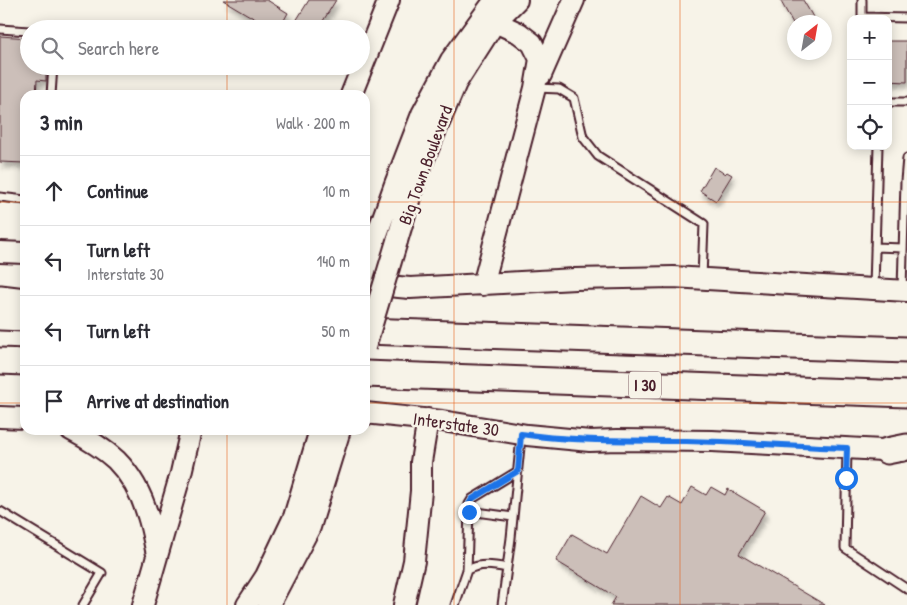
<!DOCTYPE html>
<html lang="en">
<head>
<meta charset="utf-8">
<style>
  :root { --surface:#fff; --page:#f7f7f7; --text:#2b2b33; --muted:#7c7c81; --line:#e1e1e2 }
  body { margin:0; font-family:"Patrick Hand",sans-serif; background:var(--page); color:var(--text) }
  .controls { position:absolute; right:15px; top:15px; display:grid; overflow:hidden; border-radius:10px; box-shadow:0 2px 12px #0003 }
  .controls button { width:45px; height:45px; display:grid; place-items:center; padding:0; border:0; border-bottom:1px solid var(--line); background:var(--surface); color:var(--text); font:25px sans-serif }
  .compass { position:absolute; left:787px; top:15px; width:45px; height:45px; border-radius:50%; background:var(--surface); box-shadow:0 2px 12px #0003; rotate:31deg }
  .stop { position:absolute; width:15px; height:15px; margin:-11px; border:4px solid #1a73e8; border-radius:50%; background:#fff }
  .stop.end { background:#1a73e8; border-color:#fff; box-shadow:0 1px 5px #0008 }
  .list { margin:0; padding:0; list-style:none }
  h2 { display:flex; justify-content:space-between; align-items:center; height:65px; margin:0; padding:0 20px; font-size:21px }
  h2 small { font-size:16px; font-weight:400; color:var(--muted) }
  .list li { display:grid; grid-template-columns:32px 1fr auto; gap:15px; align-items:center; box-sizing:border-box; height:70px; padding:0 20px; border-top:1px solid var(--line) }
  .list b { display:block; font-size:19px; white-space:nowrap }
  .list p { margin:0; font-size:16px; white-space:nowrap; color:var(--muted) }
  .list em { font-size:16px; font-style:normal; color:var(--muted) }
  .icon { flex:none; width:28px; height:28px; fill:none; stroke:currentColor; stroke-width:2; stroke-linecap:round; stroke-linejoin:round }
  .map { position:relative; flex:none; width:907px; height:605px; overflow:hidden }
  .search { position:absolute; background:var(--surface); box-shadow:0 2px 12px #0003; left:20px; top:20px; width:350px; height:55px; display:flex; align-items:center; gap:12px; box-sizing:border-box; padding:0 18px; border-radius:28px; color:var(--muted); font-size:19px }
  .panel { position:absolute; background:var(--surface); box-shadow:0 2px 12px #0003; left:20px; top:90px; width:350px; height:345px; border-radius:15px }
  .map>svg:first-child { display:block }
</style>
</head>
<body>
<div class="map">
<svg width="907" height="605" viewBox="0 0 907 605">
  <defs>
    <filter id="shadow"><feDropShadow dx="3" dy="5.5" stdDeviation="2.5" flood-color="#0004"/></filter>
  </defs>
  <rect width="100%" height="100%" fill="#f7f3e8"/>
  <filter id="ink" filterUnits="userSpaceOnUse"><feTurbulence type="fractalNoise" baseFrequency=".02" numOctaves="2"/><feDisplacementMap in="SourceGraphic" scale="10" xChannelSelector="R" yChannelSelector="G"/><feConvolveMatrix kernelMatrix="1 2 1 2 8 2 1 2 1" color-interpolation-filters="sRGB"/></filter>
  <g filter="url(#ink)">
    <!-- building -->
    <path fill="#ccbfb9" stroke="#4a1f2b" filter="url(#shadow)" d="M223 0H267L288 13 279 29H272Z
      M309 0H336L318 29H291Z
      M780 0H803L816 22H794V25Z
      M794 26V37L789 29Z
      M0 36 29 38V66L46 67V81L37 80 36 95H25V163L0 162Z
      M888 41H907V82L888 81Z
      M714 167 725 174 727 172 732 175 716 201 700 191Z
      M692 487 706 495 711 487 725 495 728 489 765 511 739 554 825 605H611L616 597 556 561 572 534 607 554 641 496 661 508 668 497 682 505Z"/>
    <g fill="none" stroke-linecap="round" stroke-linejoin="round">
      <defs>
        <path id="service" d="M862 17 907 18
          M862 19V0
          M0 29 29 31
          M537 88 559 89 574 98 583 137 598 156 704 224 702 278
          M51 95 53 66
          M888 102H907
          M0 197 25 200
          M875 247 903 248
          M874 288 878 146
          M902 290 905 181 907 158
          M847 449 845 548 907 589
          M0 511 102 573 83 605
          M513 517 469 511V504L472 499 518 471
          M467 570 469 511
          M455 605 467 570C480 563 493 565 507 568
          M502 605 511 538 521 437"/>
        <path id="secondary" d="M541 75 574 0
          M351 95 389 0
          M397 241 416 177 456 83 495 22 517 0
          M0 252 25 253
          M365 275 376 237 395 184 422 114 451 60 495 0
          M365 284 410 288 575 279 673 277 907 291
          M483 285 535 88 540 59 532 43 519 33 495 22
          M365 413 442 421 527 435 590 441 617 440 712 441 901 451
          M0 417 25 418
          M71 430C86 438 103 448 116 460 131 475 142 496 148 516 152 528 154 542 157 554
          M143 605 181 473 191 430
          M247 605 266 576 294 517 320 430
          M269 605 310 527 340 430
          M404 605 414 561 421 491V462L428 419"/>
        <path id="motorway" d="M0 298 25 301
          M0 317 25 318
          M365 331 907 350
          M0 361 25 362
          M365 374 907 394
          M887 451 907 447"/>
      </defs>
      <!-- service casing -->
      <use href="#service" stroke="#4a1f2b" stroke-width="11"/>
      <!-- secondary casing -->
      <use href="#secondary" stroke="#4a1f2b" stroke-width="24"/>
      <!-- motorway casing -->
      <use href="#motorway" stroke="#4a1f2b" stroke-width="29"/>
      <!-- service -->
      <use href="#service" stroke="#f7f3e8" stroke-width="7"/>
      <!-- secondary -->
      <use href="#secondary" stroke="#f7f3e8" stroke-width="20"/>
      <!-- motorway -->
      <use href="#motorway" stroke="#f7f3e8" stroke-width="25"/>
      <defs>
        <path id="secondary-bridge" d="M365 347 397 241"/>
      </defs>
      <!-- secondary-bridge casing -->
      <use href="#secondary-bridge" stroke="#4a1f2b" stroke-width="24" stroke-linecap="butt"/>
      <!-- secondary-bridge -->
      <use href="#secondary-bridge" stroke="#f7f3e8" stroke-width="20"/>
    </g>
  </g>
  <g fill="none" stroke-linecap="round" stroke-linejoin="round" filter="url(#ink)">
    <!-- route -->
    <path stroke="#1a73e8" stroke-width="6" d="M469 512V504L472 499 518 471 521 434C576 442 631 440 686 441 740 442 793 446 847 448L846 478"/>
  </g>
  <!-- grid -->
  <path fill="none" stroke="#e8590c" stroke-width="1" stroke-opacity="0.55" d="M227 0V29M454 0V605M680 0V605M227 66V95M0 202H25M365 202H907M0 403H25M365 403H907M227 430V605"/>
  <g text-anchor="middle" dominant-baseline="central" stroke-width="5" stroke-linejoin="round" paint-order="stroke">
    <!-- shield labels -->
    <rect fill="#f7f3e8" stroke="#7e5f64" stroke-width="1" x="629" y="371.5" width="32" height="27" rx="4"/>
    <g font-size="16" font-weight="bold" fill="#4a1f2b">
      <text x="645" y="385">I 30</text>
    </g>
    <!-- street labels -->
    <g font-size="18" fill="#4a1f2b" stroke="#f7f3e8">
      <text transform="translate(425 165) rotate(-70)">Big Town Boulevard</text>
      <text transform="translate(456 424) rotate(8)">Interstate 30</text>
    </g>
  </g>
</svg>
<div class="controls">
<button>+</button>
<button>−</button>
<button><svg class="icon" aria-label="locate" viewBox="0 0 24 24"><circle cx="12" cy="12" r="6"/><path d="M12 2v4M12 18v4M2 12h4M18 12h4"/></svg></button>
</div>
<svg class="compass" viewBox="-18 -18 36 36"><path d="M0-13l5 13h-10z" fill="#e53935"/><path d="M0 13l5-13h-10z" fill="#7c7c81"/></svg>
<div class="stop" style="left:846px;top:478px"></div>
<div class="stop end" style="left:469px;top:512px"></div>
<div class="search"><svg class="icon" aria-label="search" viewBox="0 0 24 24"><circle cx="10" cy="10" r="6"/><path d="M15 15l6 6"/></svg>Search here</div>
<section class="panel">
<h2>3 min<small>Walk · 200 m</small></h2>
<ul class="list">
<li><svg class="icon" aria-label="ahead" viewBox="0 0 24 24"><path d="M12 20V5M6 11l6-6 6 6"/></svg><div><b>Continue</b></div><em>10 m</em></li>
<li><svg class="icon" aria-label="left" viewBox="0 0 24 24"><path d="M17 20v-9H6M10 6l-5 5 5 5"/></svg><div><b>Turn left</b><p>Interstate 30</p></div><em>140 m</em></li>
<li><svg class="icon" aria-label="left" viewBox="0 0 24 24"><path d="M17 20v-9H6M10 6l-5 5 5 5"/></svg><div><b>Turn left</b></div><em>50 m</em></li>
<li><svg class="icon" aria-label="arrive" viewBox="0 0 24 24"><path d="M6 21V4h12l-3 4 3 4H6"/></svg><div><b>Arrive at destination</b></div></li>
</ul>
</section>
</div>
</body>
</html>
